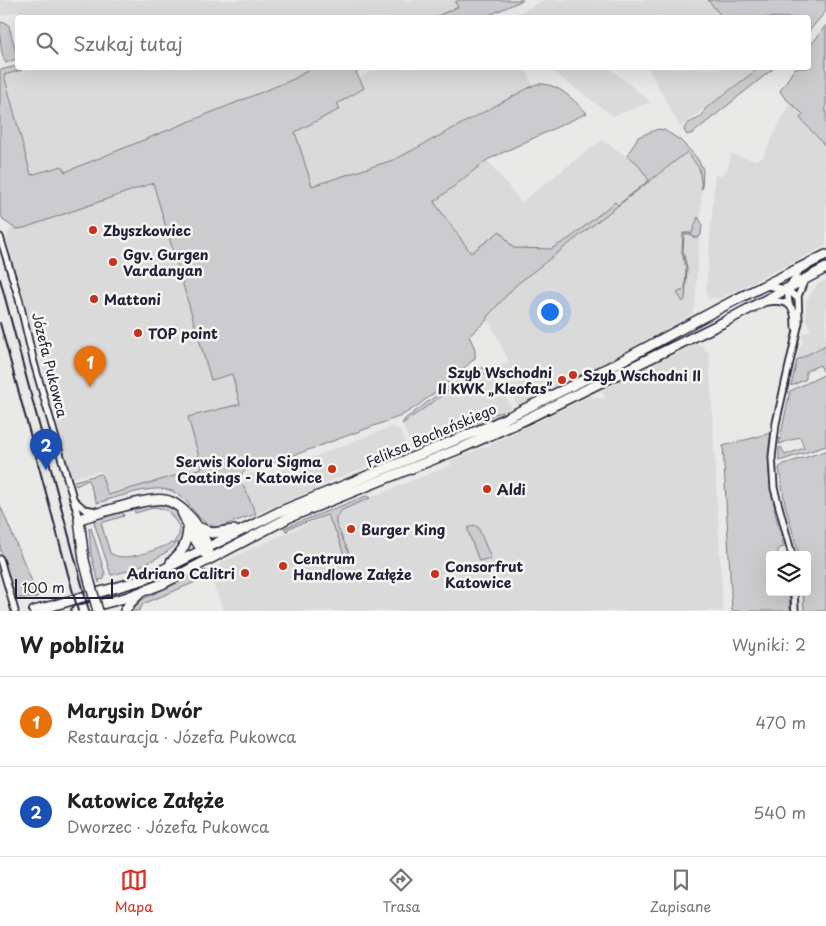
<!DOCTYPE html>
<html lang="pl">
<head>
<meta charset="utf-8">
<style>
  :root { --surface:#fff; --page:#f2f2f2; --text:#222; --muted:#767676; --line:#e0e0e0; --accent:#d93025 }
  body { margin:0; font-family:"Playpen Sans",sans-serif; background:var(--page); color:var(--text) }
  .controls { position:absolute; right:15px; bottom:15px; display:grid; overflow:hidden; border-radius:5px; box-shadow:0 5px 20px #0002 }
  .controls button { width:45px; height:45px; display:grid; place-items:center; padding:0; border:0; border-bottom:1px solid var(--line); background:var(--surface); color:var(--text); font:25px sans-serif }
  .scale { position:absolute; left:15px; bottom:12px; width:98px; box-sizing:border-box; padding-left:5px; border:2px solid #22223b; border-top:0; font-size:14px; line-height:18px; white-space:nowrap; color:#22223b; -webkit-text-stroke:4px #f6f6f2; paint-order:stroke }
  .you { position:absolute; left:549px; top:311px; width:18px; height:18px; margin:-12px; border:4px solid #fff; border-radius:50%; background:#1a73e8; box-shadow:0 0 0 8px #1a73e833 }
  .badge { display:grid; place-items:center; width:32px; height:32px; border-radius:50%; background:var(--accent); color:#fff; font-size:16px; font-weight:700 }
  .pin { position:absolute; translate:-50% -41px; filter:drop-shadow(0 1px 2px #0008) }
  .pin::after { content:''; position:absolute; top:26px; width:18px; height:15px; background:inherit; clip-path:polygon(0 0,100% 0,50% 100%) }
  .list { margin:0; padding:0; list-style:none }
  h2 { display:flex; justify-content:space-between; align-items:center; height:65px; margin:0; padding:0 20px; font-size:21px }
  h2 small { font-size:16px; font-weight:400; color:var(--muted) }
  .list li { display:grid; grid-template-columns:32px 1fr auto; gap:15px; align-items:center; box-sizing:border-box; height:90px; padding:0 20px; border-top:1px solid var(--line) }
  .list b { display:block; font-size:19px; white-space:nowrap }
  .list p { margin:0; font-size:16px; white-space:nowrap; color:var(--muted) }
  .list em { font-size:16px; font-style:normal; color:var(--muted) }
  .icon { flex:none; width:28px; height:28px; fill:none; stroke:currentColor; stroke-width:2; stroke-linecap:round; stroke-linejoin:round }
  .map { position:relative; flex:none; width:826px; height:611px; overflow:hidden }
  .search { position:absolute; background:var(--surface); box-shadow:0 5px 20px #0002; left:15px; right:15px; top:15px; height:55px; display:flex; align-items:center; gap:12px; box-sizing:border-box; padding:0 18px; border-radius:5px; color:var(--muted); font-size:19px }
  .sheet { height:245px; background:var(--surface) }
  nav { display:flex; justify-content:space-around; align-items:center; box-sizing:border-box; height:70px; border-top:1px solid var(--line); background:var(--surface); font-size:14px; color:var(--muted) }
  nav a { display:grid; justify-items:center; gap:2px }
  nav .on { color:var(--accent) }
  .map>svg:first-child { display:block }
</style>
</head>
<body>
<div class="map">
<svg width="826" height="611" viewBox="0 0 826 611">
  <rect width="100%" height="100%" fill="#e9e9e7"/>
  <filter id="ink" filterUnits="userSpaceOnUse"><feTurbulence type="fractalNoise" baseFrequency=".02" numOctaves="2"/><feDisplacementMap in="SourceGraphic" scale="10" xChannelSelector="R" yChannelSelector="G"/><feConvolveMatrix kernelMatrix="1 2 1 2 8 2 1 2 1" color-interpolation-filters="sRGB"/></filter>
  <g filter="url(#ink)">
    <!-- built -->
    <path fill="#dadada" d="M0 0H459L456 2 458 6 435 18H20L18 11 0 16Z
      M544 0H708L722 17 511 18Z
      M34 68H311L294 79 64 172 62 166 31 175 4 75Z
      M377 68H521L526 70 533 85 396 159 312 186 295 132 339 110 337 104 364 88 359 78Z
      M548 68H609L651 102 613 116Z
      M648 68H759L680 127Z
      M790 102 803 114 800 118 826 149V246L720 298H712L708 300 706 292 715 175 721 176 728 167 731 154 754 160 763 157Z
      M602 140 635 162 649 180 618 205 615 202 570 238 551 249 513 248 471 253 433 202 487 160 521 202Z
      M687 152 700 168 702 189 695 306 692 313 682 320 590 372 518 407 498 368 509 361 487 317 516 285Z
      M153 183 211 379 232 374 240 404 202 468 107 496 100 471 71 478 43 366 6 238 12 226 16 229Z
      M826 280V345L797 360 800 346 802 345 803 332 811 331 806 320V301L818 284Z
      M694 344 702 345 706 352 709 351 723 611H224L210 576 221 572 220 563 327 515 451 465 450 461 492 444 590 396 604 399 605 396 601 391 607 386Z
      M491 371 495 375 511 407 503 412 489 415 453 434 413 450 402 424 451 389Z
      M391 427 398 429 401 432 407 447 405 452 401 456 368 466 332 480 319 488 256 514 243 485 246 476 251 474 259 472 270 474Z"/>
    <!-- green -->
    <path fill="#ccccce" stroke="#777784" d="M459 0H523L485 17H435L458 7 455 2Z
      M708 0H826V11L809 31 808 18 722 17Z
      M5 22 9 26 17 56 16 59 6 63C0 54 0 35 0 23Z
      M826 25V147L800 118 803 114 784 97 780 91 795 68H808L809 48Z
      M17 66 22 70 4 75 31 175 62 166 65 172 294 79 311 68H322L323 70 329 68H365L356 72 364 88 337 104 340 109 295 132 312 186 396 159 536 84C558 82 572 99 587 113L487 160 434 202 471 253 500 231 513 248 551 249 570 238 615 202 618 205 649 180 636 162 627 156 638 137 658 129 664 130 680 140 697 158 703 169 702 189 699 168 687 152 516 285 487 317V320L469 336 475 349V358L450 381 417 406 401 416 270 464 247 469 242 474 238 481 243 485 256 514 219 527C194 526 192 495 168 490 149 485 116 498 97 503L88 480 76 486 74 481 101 474 108 495 202 468 188 417 240 404 232 374 211 380 153 183 24 228 16 229 3 220 0 210V70Z
      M759 68H774L693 133 687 135 684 130 686 125C693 119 703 120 705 109Z
      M698 217 702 224 701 235 697 238 693 237 691 234H684L683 251 687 268 685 299 683 302 677 293 685 289 686 268 682 253 683 233H692Z
      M826 345V370L823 371 820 365 806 371V379L791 386 797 360Z
      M482 368H487L491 371 451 389 402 424 405 419 448 387Z
      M826 374V446L779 461V448L781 447 785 455 804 448 800 437 779 444 790 391Z
      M503 412 504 414 417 449 428 443 430 438 433 440 446 434V430L455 433 492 414Z
      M771 433C766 458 769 484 775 508L774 509 784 547 778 549V555H770V592H789L790 611H732L723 446Z
      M826 451V611H804L803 592H807V555H799L785 504 779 468 784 464Z
      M366 496 370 498 342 510 336 517V524L349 553 344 555 337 534 327 515 287 529 288 531H286L284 528Z
      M155 504C167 505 181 510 184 524 185 530 184 538 183 545L174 542 179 535V526L168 511 156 507 135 513 134 508Z
      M0 505 38 596 35 598H15L0 548Z
      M122 511 124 516 101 523 110 553C125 564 156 549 172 543L176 544C163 558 129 572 111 575L93 519Z
      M474 525 478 527 491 558 479 561 468 531V528Z
      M89 528H91L105 574 104 579 99 580V583L91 555Z
      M205 570 210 576 143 604 139 611H131L143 599Z"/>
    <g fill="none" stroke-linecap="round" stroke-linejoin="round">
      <defs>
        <path id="street" d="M0 237 19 299 34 363 79 519
          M767 286 787 289 798 299
          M766 302C787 299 796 304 795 327
          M789 304 787 289 800 270
          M74 500 84 509 96 511
          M792 555 774 488 772 457 776 423 799 322 798 296 803 284 806 280
          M0 559 15 611
          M794 592 795 611"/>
        <path id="secondary" d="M182 512 194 538 204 553
          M198 527 212 533 234 530
          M171 562C183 551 188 543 188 526
          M90 583 84 560 79 519C97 514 150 496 165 500 176 502 186 512 193 520 199 529 207 540 208 551
          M34 611 142 580 279 512 492 425 606 369 735 300 826 255
          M76 611 128 597 162 584 290 517 459 449 522 421 724 322 826 268
          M125 611 130 603 139 594"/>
      </defs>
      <!-- street casing -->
      <use href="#street" stroke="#22223b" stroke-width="9"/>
      <!-- secondary casing -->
      <use href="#secondary" stroke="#22223b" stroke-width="12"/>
      <!-- street -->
      <use href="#street" stroke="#f6f6f2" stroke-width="5.5"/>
      <!-- secondary -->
      <use href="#secondary" stroke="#f6f6f2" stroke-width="9"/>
      <!-- rail -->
      <path stroke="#22223b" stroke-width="2" d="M0 279 89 611
        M0 323 78 611"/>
      <defs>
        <path id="secondary-bridge" d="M90 583 98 611"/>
      </defs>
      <!-- secondary-bridge casing -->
      <use href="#secondary-bridge" stroke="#22223b" stroke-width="12" stroke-linecap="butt"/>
      <!-- secondary-bridge -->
      <use href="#secondary-bridge" stroke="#f6f6f2" stroke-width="9"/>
    </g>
  </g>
  <!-- markers -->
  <g fill="#c8321e" stroke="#f6f6f2" stroke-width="2">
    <circle cx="93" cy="230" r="5"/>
    <circle cx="113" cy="262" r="5"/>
    <circle cx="94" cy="299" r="5"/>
    <circle cx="138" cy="333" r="5"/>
    <circle cx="573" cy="375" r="5"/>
    <circle cx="562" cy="380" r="5"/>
    <circle cx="332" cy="469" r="5"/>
    <circle cx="487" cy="489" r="5"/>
    <circle cx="351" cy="529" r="5"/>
    <circle cx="283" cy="566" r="5"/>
    <circle cx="245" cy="573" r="5"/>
    <circle cx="435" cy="574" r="5"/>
  </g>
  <g text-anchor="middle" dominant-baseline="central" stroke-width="5" stroke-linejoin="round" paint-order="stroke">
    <!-- poi labels -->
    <g font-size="14" font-weight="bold" fill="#22223b" stroke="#f6f6f2" text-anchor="start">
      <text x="103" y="230">Zbyszkowiec</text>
      <text x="123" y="254">Ggv. Gurgen<tspan x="123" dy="16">Vardanyan</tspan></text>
      <text x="104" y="299">Mattoni</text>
      <text x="148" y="333">TOP point</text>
      <text x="552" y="372" text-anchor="end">Szyb Wschodni<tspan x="552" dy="16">II KWK „Kleofas”</tspan></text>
      <text x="583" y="375">Szyb Wschodni II</text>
      <text x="322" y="461" text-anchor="end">Serwis Koloru Sigma<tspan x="322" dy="16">Coatings - Katowice</tspan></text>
      <text x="497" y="489">Aldi</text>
      <text x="361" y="529">Burger King</text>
      <text x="293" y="558">Centrum<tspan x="293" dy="16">Handlowe Załęże</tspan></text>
      <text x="445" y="566">Consorfrut<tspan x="445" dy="16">Katowice</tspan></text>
      <text x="235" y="573" text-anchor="end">Adriano Calitri</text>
    </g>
    <!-- street labels -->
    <g font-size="14" fill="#22223b" stroke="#f6f6f2">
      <text transform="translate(50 365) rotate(76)">Józefa Pukowca</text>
      <text transform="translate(431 435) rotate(-23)">Feliksa Bocheńskiego</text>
    </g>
  </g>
</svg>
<div class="controls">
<button><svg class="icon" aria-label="layers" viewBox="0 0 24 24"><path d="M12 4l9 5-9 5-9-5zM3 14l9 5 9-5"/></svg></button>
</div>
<div class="scale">100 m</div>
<div class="you"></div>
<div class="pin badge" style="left:90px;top:387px;background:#e8710a">1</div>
<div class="pin badge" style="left:46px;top:470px;background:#1a4fb4">2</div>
<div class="search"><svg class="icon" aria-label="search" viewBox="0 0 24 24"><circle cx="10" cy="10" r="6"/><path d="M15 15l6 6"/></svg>Szukaj tutaj</div>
</div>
<section class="sheet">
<h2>W pobliżu<small>Wyniki: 2</small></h2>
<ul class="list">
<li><span class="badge" style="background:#e8710a">1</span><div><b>Marysin Dwór</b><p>Restauracja · Józefa Pukowca</p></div><em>470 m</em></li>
<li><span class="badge" style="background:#1a4fb4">2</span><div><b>Katowice Załęże</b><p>Dworzec · Józefa Pukowca</p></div><em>540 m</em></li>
</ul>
</section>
<nav>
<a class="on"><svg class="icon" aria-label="map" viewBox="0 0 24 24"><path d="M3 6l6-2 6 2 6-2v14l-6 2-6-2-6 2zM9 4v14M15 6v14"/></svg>Mapa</a>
<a><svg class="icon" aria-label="directions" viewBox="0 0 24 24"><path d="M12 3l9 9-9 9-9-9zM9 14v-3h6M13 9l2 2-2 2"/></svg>Trasa</a>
<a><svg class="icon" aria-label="saved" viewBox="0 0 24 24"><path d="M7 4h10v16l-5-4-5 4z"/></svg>Zapisane</a>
</nav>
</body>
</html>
